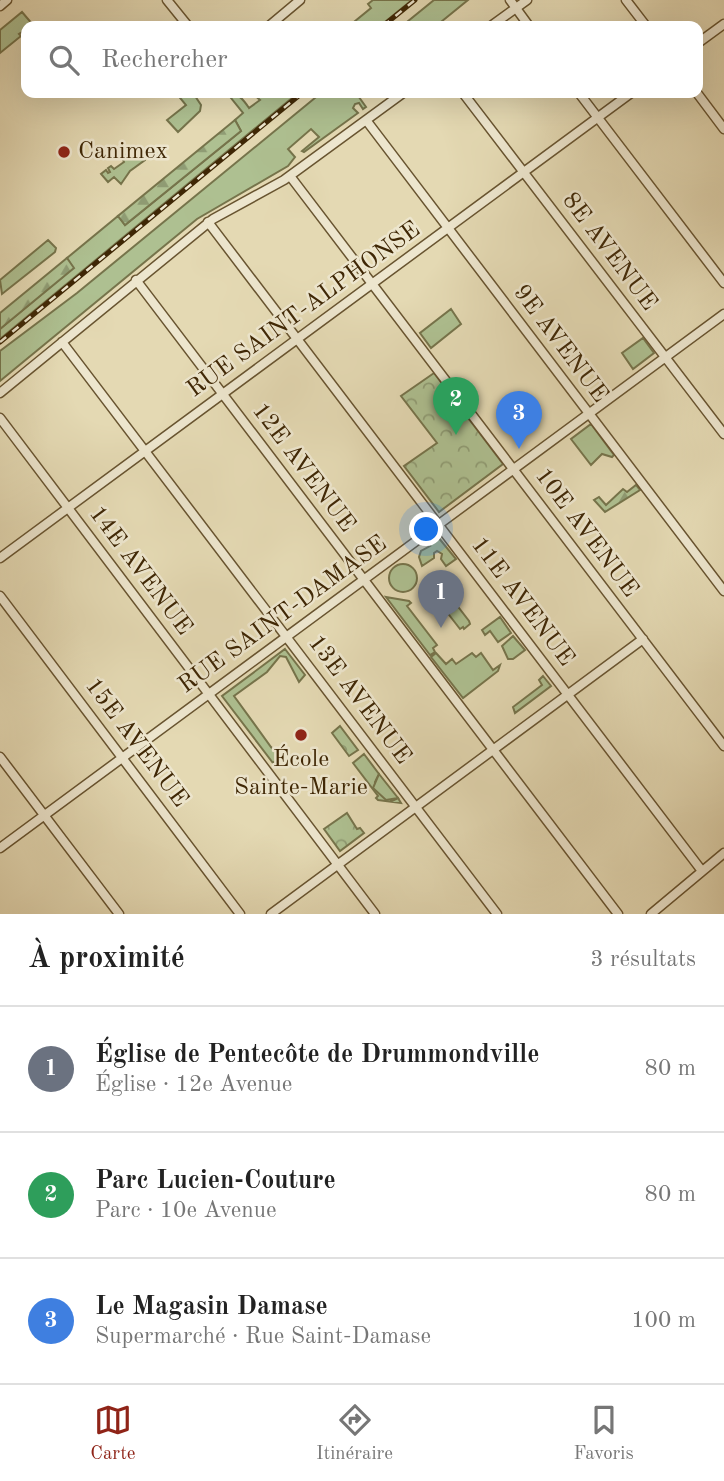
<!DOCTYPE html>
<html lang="fr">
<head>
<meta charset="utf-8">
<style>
  :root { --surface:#fff; --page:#f2f2f2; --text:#222; --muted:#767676; --line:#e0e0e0; --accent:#8f2418 }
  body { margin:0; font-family:"Old Standard TT",serif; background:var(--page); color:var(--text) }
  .you { position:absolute; left:427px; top:530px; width:24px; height:24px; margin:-18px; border:5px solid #fff; border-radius:50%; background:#1a73e8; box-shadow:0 0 0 10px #1a73e833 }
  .badge { display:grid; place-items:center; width:46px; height:46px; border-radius:50%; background:var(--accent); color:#fff; font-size:23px; font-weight:700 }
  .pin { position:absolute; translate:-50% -58px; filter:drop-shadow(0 2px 4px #0008) }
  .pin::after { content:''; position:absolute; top:37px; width:24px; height:21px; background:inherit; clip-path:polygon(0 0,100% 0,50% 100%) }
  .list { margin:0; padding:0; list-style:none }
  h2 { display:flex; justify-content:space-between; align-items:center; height:91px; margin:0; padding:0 28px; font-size:30px }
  h2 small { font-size:23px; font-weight:400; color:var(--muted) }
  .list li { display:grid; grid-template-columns:46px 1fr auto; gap:21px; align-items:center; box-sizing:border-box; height:126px; padding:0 28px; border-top:2px solid var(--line) }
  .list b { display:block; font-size:26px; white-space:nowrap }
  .list p { margin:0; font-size:23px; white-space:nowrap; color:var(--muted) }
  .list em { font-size:23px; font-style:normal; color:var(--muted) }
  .icon { flex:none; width:38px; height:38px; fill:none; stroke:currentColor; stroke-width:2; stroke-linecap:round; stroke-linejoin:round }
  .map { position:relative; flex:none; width:724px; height:914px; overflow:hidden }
  .search { position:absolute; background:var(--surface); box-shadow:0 7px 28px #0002; left:21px; right:21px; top:21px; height:77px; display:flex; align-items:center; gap:18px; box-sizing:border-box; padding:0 24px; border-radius:14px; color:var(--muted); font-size:26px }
  .sheet { height:469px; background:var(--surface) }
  nav { display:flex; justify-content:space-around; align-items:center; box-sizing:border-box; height:98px; border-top:2px solid var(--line); background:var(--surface); font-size:19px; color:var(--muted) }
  nav a { display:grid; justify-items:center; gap:4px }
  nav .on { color:var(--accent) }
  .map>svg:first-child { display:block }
</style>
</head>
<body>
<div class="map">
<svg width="724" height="914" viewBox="0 0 724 914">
  <defs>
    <pattern id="forest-firs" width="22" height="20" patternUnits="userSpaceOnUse" patternTransform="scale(1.75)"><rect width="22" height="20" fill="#aec091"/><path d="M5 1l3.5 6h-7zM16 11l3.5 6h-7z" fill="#8f9c74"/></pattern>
    <pattern id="park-crowns" width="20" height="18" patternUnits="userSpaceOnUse" patternTransform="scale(1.75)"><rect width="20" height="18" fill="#aec091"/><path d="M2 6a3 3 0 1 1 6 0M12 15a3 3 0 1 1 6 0" fill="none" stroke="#8f9c74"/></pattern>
  </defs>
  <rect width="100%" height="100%" fill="#e4d9b3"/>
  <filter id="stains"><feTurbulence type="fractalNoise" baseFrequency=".00286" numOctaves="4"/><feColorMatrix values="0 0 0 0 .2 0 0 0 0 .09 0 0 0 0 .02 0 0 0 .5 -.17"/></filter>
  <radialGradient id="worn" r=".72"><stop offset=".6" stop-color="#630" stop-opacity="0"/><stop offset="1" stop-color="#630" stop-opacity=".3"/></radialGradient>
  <!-- green -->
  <path fill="#aec091" stroke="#76744b" stroke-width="2" d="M373 0H412L380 26H349L371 8 368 4Z
    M434 0H468L436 26H402Z
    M22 12 34 26H26V31L25 30 19 34 21 36 0 53V30Z
    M176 93H193L201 105 200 111 178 132 167 120 186 105Z
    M227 93C238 93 243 99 249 108L260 100 252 93H298L0 339V329L73 268 67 258 118 216 125 225 241 131 235 120 243 113Z
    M321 93H356L366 107 363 109 359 103 355 104 353 108 358 113 304 152 302 151 319 137 311 129 288 149 295 157 288 166 197 219 0 381V351L77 293Z
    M135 147 143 152 145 160 130 171 121 184 114 177 108 182 101 174 106 170 108 173 110 172 108 168 111 166 114 169 124 162 122 158Z
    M48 240 56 248 55 252 2 294 0 280Z
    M451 309 461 324 431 348 420 333Z
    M643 338 654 353 633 369 622 353Z
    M591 424 614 455 612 457 602 454 591 465 571 439Z
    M438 537 456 559 446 566 441 559 442 554 437 551 434 553V558L422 566 419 557 421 551 430 546 428 544Z
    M389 578a14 14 0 1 1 28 0a14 14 0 1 1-28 0Z
    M439 582 469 621 470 624 464 629 463 627 460 629 436 598 437 597 433 591 431 592 429 589Z
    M386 597 409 601 411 603 407 606 437 645 433 648 435 652 430 655Z
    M500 617 511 633 498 642 490 631 485 635 482 630Z
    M513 636 525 650 513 659H508L502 646Z
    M285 649 305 675 299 682 286 657 280 656 267 672 234 696 271 747 280 757 273 763 222 696Z
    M436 653 446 664 452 659 456 664 472 653 476 657 481 653 493 670 500 665 498 671 463 698 431 657Z
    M543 676 551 686 515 713 513 707 542 685 539 680Z
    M364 754 379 774 375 782 392 801 398 798 401 803 378 800 376 798 378 796 353 763Z"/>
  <!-- forest -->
  <path fill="url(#forest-firs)" stroke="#76744b" stroke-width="2" d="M235 120 241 131 125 225 118 216Z
    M67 258 74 268 0 329V313Z
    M636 485 640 490 605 512 594 500 599 497 606 505 623 489 627 492Z
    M379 774 398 798 386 800 373 788Z"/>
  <!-- park -->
  <path fill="url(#park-crowns)" stroke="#76744b" stroke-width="2" d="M434 373 503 464 439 512 404 466 437 443 401 396Z
    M340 726 358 750 349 756 332 733Z
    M347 813 357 829 360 828 364 833 340 851 324 829Z"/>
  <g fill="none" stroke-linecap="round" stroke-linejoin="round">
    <defs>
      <path id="minor" d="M167 0 188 26
        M510 0 529 26
        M626 0 646 26
        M0 6 7 0
        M269 26 300 0
        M491 26 527 0
        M698 43 724 24
        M463 93 724 434
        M579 93 724 283
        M697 93 724 129
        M366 120 724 591
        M290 176 724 746
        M208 222 702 871
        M136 280 618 914
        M62 342 497 914
        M0 393 213 219 284 180 403 93
        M0 418 375 914
        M0 558 631 93
        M0 596 240 914
        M0 757 119 914
        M0 848 724 314
        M271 914 643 639
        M651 914 724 853"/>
    </defs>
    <!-- minor casing -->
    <use href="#minor" stroke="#685430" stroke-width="11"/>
    <!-- minor -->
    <use href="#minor" stroke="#ede6ce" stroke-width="8"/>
    <defs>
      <path id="rail" d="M383 26 415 0
        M0 342 302 93"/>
    </defs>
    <!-- rail casing -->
    <use href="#rail" stroke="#3f2705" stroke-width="5"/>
    <!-- rail -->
    <use href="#rail" stroke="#ede6ce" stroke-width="2.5" stroke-dasharray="8" stroke-linecap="butt"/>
  </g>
  <!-- markers -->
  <g fill="#8f2418" stroke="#ede6ce" stroke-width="2.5">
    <circle cx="64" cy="152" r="7"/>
    <circle cx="301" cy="735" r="7"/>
  </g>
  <g text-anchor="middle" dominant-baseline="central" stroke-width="5" stroke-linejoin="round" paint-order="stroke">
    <!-- poi labels -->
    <g font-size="24" fill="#3f2705" stroke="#ede6ce" text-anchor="start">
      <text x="78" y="152">Canimex</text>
      <text x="301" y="760" text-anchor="middle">École<tspan x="301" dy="28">Sainte-Marie</tspan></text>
    </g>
    <!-- street labels -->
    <g font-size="24" fill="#3f2705" stroke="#ede6ce">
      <text transform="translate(609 252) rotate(53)">8E AVENUE</text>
      <text transform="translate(304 310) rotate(-36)">RUE SAINT-ALPHONSE</text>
      <text transform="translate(560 344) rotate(53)">9E AVENUE</text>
      <text transform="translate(303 468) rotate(53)">12E AVENUE</text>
      <text transform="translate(586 533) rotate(53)">10E AVENUE</text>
      <text transform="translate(140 571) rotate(53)">14E AVENUE</text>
      <text transform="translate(522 602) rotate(53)">11E AVENUE</text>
      <text transform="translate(283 615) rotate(-36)">RUE SAINT-DAMASE</text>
      <text transform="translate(359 700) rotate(53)">13E AVENUE</text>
      <text transform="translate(136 743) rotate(53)">15E AVENUE</text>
    </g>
  </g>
  <rect width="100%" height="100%" filter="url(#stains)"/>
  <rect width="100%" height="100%" fill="url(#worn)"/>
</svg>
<div class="you"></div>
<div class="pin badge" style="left:441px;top:628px;background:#6b7280">1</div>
<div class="pin badge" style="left:456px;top:435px;background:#2e9e5b">2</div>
<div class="pin badge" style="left:519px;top:449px;background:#3f7fe0">3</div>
<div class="search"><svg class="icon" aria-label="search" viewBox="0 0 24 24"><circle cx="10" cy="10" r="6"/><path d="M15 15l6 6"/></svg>Rechercher</div>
</div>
<section class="sheet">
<h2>À proximité<small>3 résultats</small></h2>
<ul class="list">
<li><span class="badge" style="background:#6b7280">1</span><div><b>Église de Pentecôte de Drummondville</b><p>Église · 12e Avenue</p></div><em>80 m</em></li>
<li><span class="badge" style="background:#2e9e5b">2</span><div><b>Parc Lucien-Couture</b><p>Parc · 10e Avenue</p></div><em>80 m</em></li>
<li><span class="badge" style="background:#3f7fe0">3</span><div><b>Le Magasin Damase</b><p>Supermarché · Rue Saint-Damase</p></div><em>100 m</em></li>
</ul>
</section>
<nav>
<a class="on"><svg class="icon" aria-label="map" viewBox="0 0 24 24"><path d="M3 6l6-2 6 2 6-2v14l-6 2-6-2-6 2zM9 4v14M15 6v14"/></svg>Carte</a>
<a><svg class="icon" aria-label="directions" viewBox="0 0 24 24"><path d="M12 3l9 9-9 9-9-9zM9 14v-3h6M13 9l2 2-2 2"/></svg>Itinéraire</a>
<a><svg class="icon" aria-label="saved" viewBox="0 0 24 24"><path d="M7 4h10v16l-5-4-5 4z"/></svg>Favoris</a>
</nav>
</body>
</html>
